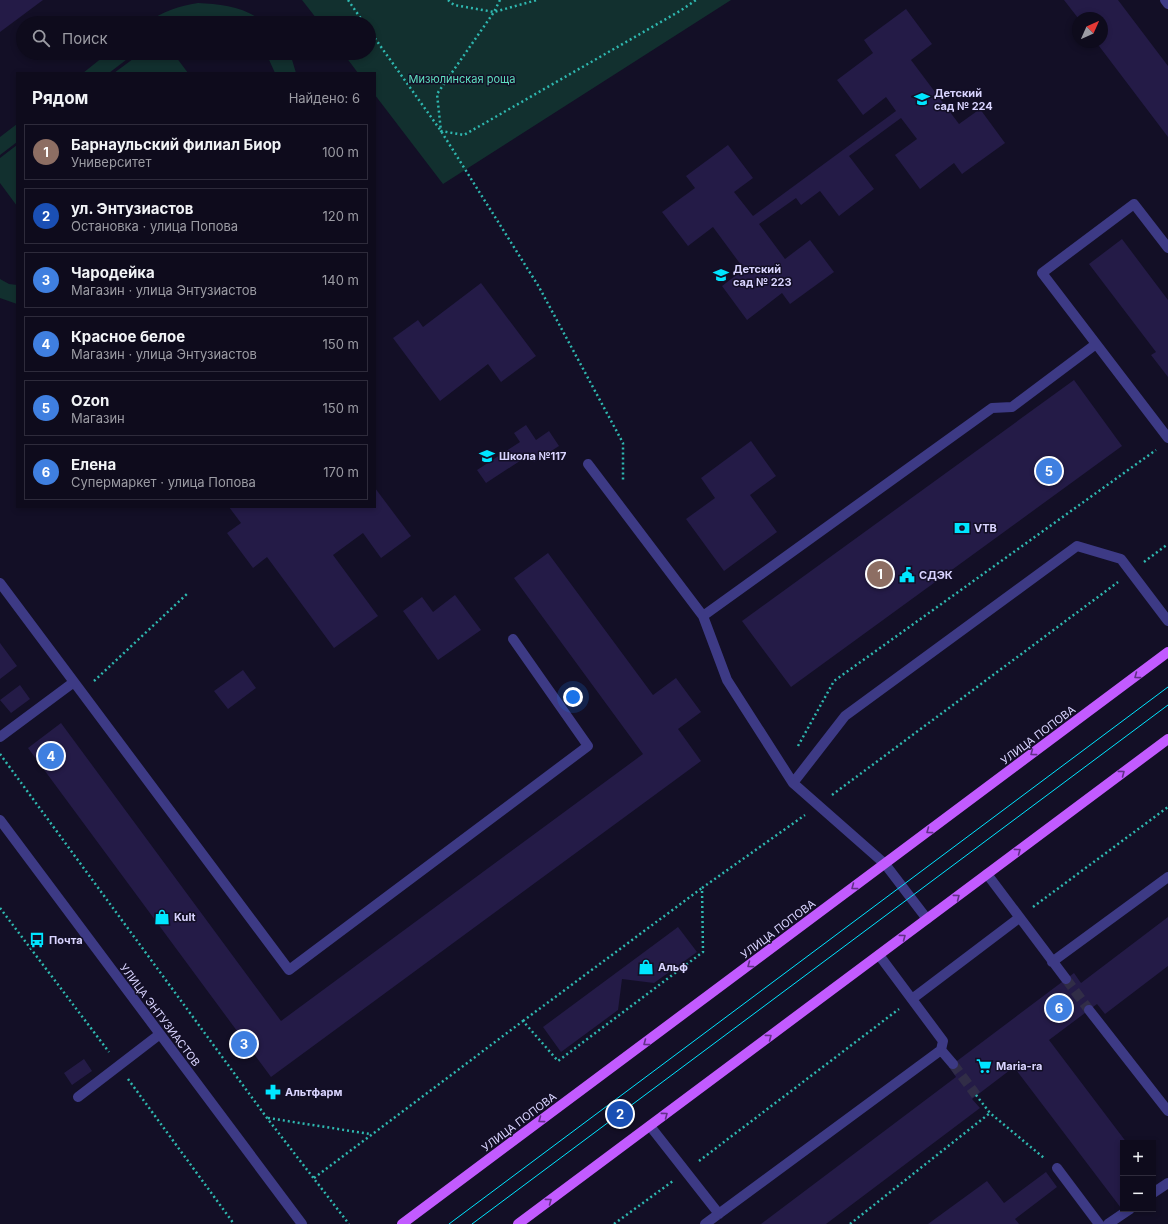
<!DOCTYPE html>
<html lang="ru">
<head>
<meta charset="utf-8">
<style>
  :root { --surface:#0e0b1c; --page:#171425; --text:#f1f3f6; --muted:#9b9ba3; --line:#2e2b3b; --accent:#00e5ff }
  body { margin:0; font-family:Inter,sans-serif; background:var(--page); color:var(--text) }
  .controls { position:absolute; right:12px; bottom:12px; display:grid; overflow:hidden; border-radius:0px; box-shadow:0 2px 6px #0003 }
  .controls button { width:36px; height:36px; display:grid; place-items:center; padding:0; border:0; border-bottom:1px solid var(--line); background:var(--surface); color:var(--text); font:20px sans-serif }
  .compass { position:absolute; left:1072px; top:12px; width:36px; height:36px; border-radius:50%; background:var(--surface); box-shadow:0 2px 6px #0003; rotate:45deg }
  .you { position:absolute; left:573px; top:697px; width:14px; height:14px; margin:-10px; border:3px solid #fff; border-radius:50%; background:#1a73e8; box-shadow:0 0 0 6px #1a73e833 }
  .badge { display:grid; place-items:center; width:26px; height:26px; border-radius:50%; background:var(--accent); color:#fff; font-size:13px; font-weight:700 }
  .pin { position:absolute; translate:-50% -50%; border:2px solid #fff; box-shadow:0 1px 4px #0006 }
  .list { margin:0; padding:0; list-style:none }
  h2 { display:flex; justify-content:space-between; align-items:center; height:52px; margin:0; padding:0 16px; font-size:17px }
  h2 small { font-size:13px; font-weight:400; color:var(--muted) }
  .list li { display:grid; grid-template-columns:26px 1fr auto; gap:12px; align-items:center; box-sizing:border-box; height:56px; margin:0 8px 8px; padding:0 8px; border:1px solid var(--line); border-radius:0px }
  .list b { display:block; font-size:15px; white-space:nowrap }
  .list p { margin:0; font-size:13px; white-space:nowrap; color:var(--muted) }
  .list em { font-size:13px; font-style:normal; color:var(--muted) }
  .icon { flex:none; width:22px; height:22px; fill:none; stroke:currentColor; stroke-width:2; stroke-linecap:round; stroke-linejoin:round }
  .map { position:relative; flex:none; width:1168px; height:1224px; overflow:hidden }
  .search { position:absolute; background:var(--surface); box-shadow:0 2px 6px #0003; left:16px; top:16px; width:360px; height:44px; display:flex; align-items:center; gap:10px; box-sizing:border-box; padding:0 14px; border-radius:22px; color:var(--muted); font-size:15px }
  .panel { position:absolute; background:var(--surface); box-shadow:0 2px 6px #0003; left:16px; top:72px; width:360px; height:436px; border-radius:0px }
  .map>svg:first-child { display:block }
</style>
</head>
<body>
<div class="map">
<svg width="1168" height="1224" viewBox="0 0 1168 1224">
  <rect width="100%" height="100%" fill="#130f26"/>
  <!-- green -->
  <path fill="#12302f" d="M302 0H731L443 184 375 95V73H358L343 53H369V23H320Z
    M198 3C221 4 247 7 264 23H221L212 20 186 23H147C163 11 179 6 198 3Z
    M108 53H135L109 73H83Z
    M141 53H173L188 73H114Z
    M266 53H290L296 73H275Z
    M17 124V142L0 155V137Z
    M17 145V206L0 183V158Z
    M0 279 9 284 17 285V304L0 298Z"/>
  <!-- building -->
  <path fill="#241b47" d="M0 0H43L0 32Z
    M1064 0H1118L1168 66V137L1096 42H1102V18H1078Z
    M906 9 932 44 911 60 959 124 980 109 1005 143 962 174 954 163 920 189 895 155 917 139 901 118 849 156 874 189 839 216 820 191 801 205 796 198 759 224 785 259 810 240 834 272 790 304 782 293 747 320 722 286 744 269 713 227 688 246 662 212 695 188 686 176 728 145 753 178 734 192 753 216 896 111 886 97 863 115 837 80 873 53 864 40Z
    M1122 239 1168 300V377L1151 355 1156 352 1089 264Z
    M481 283 536 356 501 382 488 364 440 401 393 338 418 320 423 327Z
    M1074 380 1122 446 791 687 742 621Z
    M526 425 536 440 549 431 559 446 534 462 529 455 486 483 477 470 520 442 514 433Z
    M751 441 776 476 750 495 777 532 724 571 686 519 715 498 701 478Z
    M375 488 411 536 381 558 363 533 333 555 378 616 334 648 267 557 253 568 227 533 241 523 229 507H375Z
    M548 553 653 695 676 678 701 712 678 729 701 761 271 1077 28 748 61 723 281 1021 643 754 514 578Z
    M455 595 481 630 438 660 403 611 422 597 433 612Z
    M0 643 17 666 0 679Z
    M243 670 256 688 228 709 214 691Z
    M20 685 30 699 11 713 0 700Z
    M1168 917V966L1105 1014 1097 1004 1049 1040 1127 1143H1123L1124 1212 1014 1067 972 1099 980 1108 826 1224H761L956 1077 949 1067 1074 973 1081 983Z
    M678 927 697 952 654 983 622 979 618 1010 561 1052 543 1027Z
    M84 1059 92 1071 72 1085 64 1073Z
    M1046 1172 1057 1187 1015 1219 1019 1224H928L987 1181 1004 1203Z"/>
  <g fill="none" stroke-linecap="round" stroke-linejoin="round">
    <!-- minor-tunnel -->
    <path stroke="#312d47" stroke-width="10" stroke-dasharray="10 5" stroke-linecap="butt" d="M1066 979 1089 1010
      M953 1064 976 1095"/>
    <!-- path -->
    <path stroke="#2fb8b0" stroke-width="2.5" stroke-dasharray="2 3" stroke-linecap="butt" d="M348 0 364 23
      M448 0 454 5 494 12 537 0
      M500 0 494 12 437 94 441 131 464 135 680 11 696 0
      M369 30 441 131 539 287 623 443V481
      M1144 562 1168 544
      M94 681 188 593
      M798 746 834 681 1156 450
      M0 754 267 1118 349 1224
      M832 795 1118 582
      M1033 907 1168 807
      M0 908 109 1052
      M523 1021 702 888
      M128 1079 234 1224
      M976 1095 990 1113 1044 1158
      M268 1118 370 1134
      M699 1161 899 1009
      M314 1178 523 1021 558 1061 703 952 702 888 805 815
      M614 1224 673 1181
      M850 1224 990 1113"/>
    <!-- minor -->
    <path stroke="#3d3a85" stroke-width="10" d="M1165 0 1168 4
      M1168 248 1134 204 1042 273 1168 438
      M588 464 703 616 727 680 793 783
      M0 583 74 682 0 737
      M703 616 992 408 1012 407 1096 344
      M74 682 289 970 588 746 513 639
      M0 820 302 1224
      M987 874 1066 979
      M927 919 885 864 793 783 845 716 1077 546 1121 559 1168 621
      M1052 962 1168 877
      M912 999 1019 918
      M1089 1010 1168 1111
      M941 1050 953 1064
      M78 1097 160 1034
      M650 1126 719 1214
      M1057 1168 1099 1224
      M1153 1193 1168 1183
      M705 1224 941 1050 943 1041 879 955
      M1108 1224 1130 1209"/>
    <!-- major -->
    <path stroke="#c25bff" stroke-width="10" d="M402 1224 1168 652
      M518 1224 1168 739"/>
    <!-- tram -->
    <path stroke="#00e5ff" stroke-width="1" d="M449 1224 1168 687
      M472 1224 1168 705"/>
  </g>
  <!-- one-way arrows -->
  <defs><path id="oneway-chevron" d="M-2-3.5L2.5 0L-2 3.5" fill="none" stroke-width="1.6" stroke-linecap="round" stroke-linejoin="round"/></defs>
  <g stroke="#623188">
    <use href="#oneway-chevron" transform="translate(1137 676) rotate(143)"/>
    <use href="#oneway-chevron" transform="translate(1033 753) rotate(143)"/>
    <use href="#oneway-chevron" transform="translate(1122 773) rotate(-37)"/>
    <use href="#oneway-chevron" transform="translate(929 831) rotate(143)"/>
    <use href="#oneway-chevron" transform="translate(1018 851) rotate(-37)"/>
    <use href="#oneway-chevron" transform="translate(854 887) rotate(143)"/>
    <use href="#oneway-chevron" transform="translate(957 897) rotate(-37)"/>
    <use href="#oneway-chevron" transform="translate(903 937) rotate(-37)"/>
    <use href="#oneway-chevron" transform="translate(750 965) rotate(143)"/>
    <use href="#oneway-chevron" transform="translate(769 1037) rotate(-37)"/>
    <use href="#oneway-chevron" transform="translate(646 1043) rotate(143)"/>
    <use href="#oneway-chevron" transform="translate(665 1115) rotate(-37)"/>
    <use href="#oneway-chevron" transform="translate(541 1120) rotate(143)"/>
    <use href="#oneway-chevron" transform="translate(549 1201) rotate(-37)"/>
  </g>
  <!-- icons -->
  <defs>
    <symbol id="school-bare" viewBox="-9 -9 18 18"><path d="M0-5L7-2L0 1L-7-2ZM-4 1L0 2.5L4 1V4Q0 6-4 4Z" fill="#00e5ff" stroke="#130f26" stroke-width="2.5" paint-order="stroke"/></symbol>
    <symbol id="bank-bare" viewBox="-9 -9 18 18"><path d="M-6-4H6V4H-6ZM0-2.3a2.3 2.3 0 1 0 0 4.6a2.3 2.3 0 1 0 0-4.6Z" fill="#00e5ff" stroke="#130f26" stroke-width="2.5" paint-order="stroke"/></symbol>
    <symbol id="civic-bare" viewBox="-9 -9 18 18"><path d="M-.6-6.5H3V-4.5H.6V-3L4-1V1h2V6H-6V1h2V-1L-.6-3ZM-1.2 2.5V6h2.4V2.5Z" fill="#00e5ff" stroke="#130f26" stroke-width="2.5" paint-order="stroke"/></symbol>
    <symbol id="shop-bare" viewBox="-9 -9 18 18"><path d="M-5-2.5h2.3a2.7 3.5 0 0 1 5.4 0H5L5.5 6h-11ZM-1.5-2.5h3a1.5 2.3 0 0 0-3 0Z" fill="#00e5ff" stroke="#130f26" stroke-width="2.5" paint-order="stroke"/></symbol>
    <symbol id="bus-bare" viewBox="-9 -9 18 18"><path d="M-5-6H5V4H4V6H2V4H-2V6H-4V4H-5ZM-3.5-4V0h7V-4ZM-3.5 1.2v1.5H-2V1.2ZM2 1.2v1.5H3.5V1.2Z" fill="#00e5ff" stroke="#130f26" stroke-width="2.5" paint-order="stroke"/></symbol>
    <symbol id="supermarket-bare" viewBox="-9 -9 18 18"><path d="M-6-5.5h2.5l.6 2H6L4.5 2H-2.5L-4.4-4H-6ZM-1.5 3.2a1.3 1.3 0 1 0 .1 0ZM3 3.2a1.3 1.3 0 1 0 .1 0Z" fill="#00e5ff" stroke="#130f26" stroke-width="2.5" paint-order="stroke"/></symbol>
    <symbol id="pharmacy-bare" viewBox="-9 -9 18 18"><path d="M-2-6h4v4h4v4h-4v4h-4v-4h-4v-4h4Z" fill="#00e5ff" stroke="#130f26" stroke-width="2.5" paint-order="stroke"/></symbol>
  </defs>
  <g fill-rule="evenodd">
    <use href="#school-bare" x="911" y="88" width="22" height="22"/>
    <use href="#school-bare" x="710" y="264" width="22" height="22"/>
    <use href="#school-bare" x="476" y="445" width="22" height="22"/>
    <use href="#bank-bare" x="951" y="517" width="22" height="22"/>
    <use href="#civic-bare" x="896" y="564" width="22" height="22"/>
    <use href="#shop-bare" x="151" y="906" width="22" height="22"/>
    <use href="#bus-bare" x="26" y="929" width="22" height="22"/>
    <use href="#shop-bare" x="635" y="956" width="22" height="22"/>
    <use href="#supermarket-bare" x="973" y="1055" width="22" height="22"/>
    <use href="#pharmacy-bare" x="262" y="1081" width="22" height="22"/>
  </g>
  <g text-anchor="middle" dominant-baseline="central" stroke-width="3" stroke-linejoin="round" paint-order="stroke">
    <!-- park labels -->
    <g font-size="11" fill="#5fe0c0" stroke="#130f26">
      <text x="462" y="79">Мизюлинская роща</text>
    </g>
    <!-- poi labels -->
    <g font-size="11" font-weight="bold" fill="#d9d4ff" stroke="#130f26" text-anchor="start">
      <text x="934" y="93">Детский<tspan x="934" dy="13">сад № 224</tspan></text>
      <text x="733" y="269">Детский<tspan x="733" dy="13">сад № 223</tspan></text>
      <text x="499" y="456">Школа №117</text>
      <text x="974" y="528">VTB</text>
      <text x="919" y="575">СДЭК</text>
      <text x="174" y="917">Kult</text>
      <text x="49" y="940">Почта</text>
      <text x="658" y="967">Альф</text>
      <text x="996" y="1066">Maria-ra</text>
      <text x="285" y="1092">Альтфарм</text>
    </g>
    <!-- street labels -->
    <g font-size="11" fill="#d9d4ff" stroke="#130f26">
      <text transform="translate(1038 735) rotate(-37)">УЛИЦА ПОПОВА</text>
      <text transform="translate(778 929) rotate(-37)">УЛИЦА ПОПОВА</text>
      <text transform="translate(160 1015) rotate(53)">УЛИЦА ЭНТУЗИАСТОВ</text>
      <text transform="translate(519 1122) rotate(-37)">УЛИЦА ПОПОВА</text>
    </g>
  </g>
</svg>
<div class="controls">
<button>+</button>
<button>−</button>
</div>
<svg class="compass" viewBox="-18 -18 36 36"><path d="M0-13l5 13h-10z" fill="#e53935"/><path d="M0 13l5-13h-10z" fill="#9b9ba3"/></svg>
<div class="you"></div>
<div class="pin badge" style="left:880px;top:574px;background:#8d6e63">1</div>
<div class="pin badge" style="left:620px;top:1114px;background:#1a4fb4">2</div>
<div class="pin badge" style="left:244px;top:1044px;background:#3f7fe0">3</div>
<div class="pin badge" style="left:51px;top:756px;background:#3f7fe0">4</div>
<div class="pin badge" style="left:1049px;top:471px;background:#3f7fe0">5</div>
<div class="pin badge" style="left:1059px;top:1008px;background:#3f7fe0">6</div>
<div class="search"><svg class="icon" aria-label="search" viewBox="0 0 24 24"><circle cx="10" cy="10" r="6"/><path d="M15 15l6 6"/></svg>Поиск</div>
<section class="panel">
<h2>Рядом<small>Найдено: 6</small></h2>
<ul class="list">
<li><span class="badge" style="background:#8d6e63">1</span><div><b>Барнаульский филиал Биор</b><p>Университет</p></div><em>100 m</em></li>
<li><span class="badge" style="background:#1a4fb4">2</span><div><b>ул. Энтузиастов</b><p>Остановка · улица Попова</p></div><em>120 m</em></li>
<li><span class="badge" style="background:#3f7fe0">3</span><div><b>Чародейка</b><p>Магазин · улица Энтузиастов</p></div><em>140 m</em></li>
<li><span class="badge" style="background:#3f7fe0">4</span><div><b>Красное белое</b><p>Магазин · улица Энтузиастов</p></div><em>150 m</em></li>
<li><span class="badge" style="background:#3f7fe0">5</span><div><b>Ozon</b><p>Магазин</p></div><em>150 m</em></li>
<li><span class="badge" style="background:#3f7fe0">6</span><div><b>Елена</b><p>Супермаркет · улица Попова</p></div><em>170 m</em></li>
</ul>
</section>
</div>
</body>
</html>
